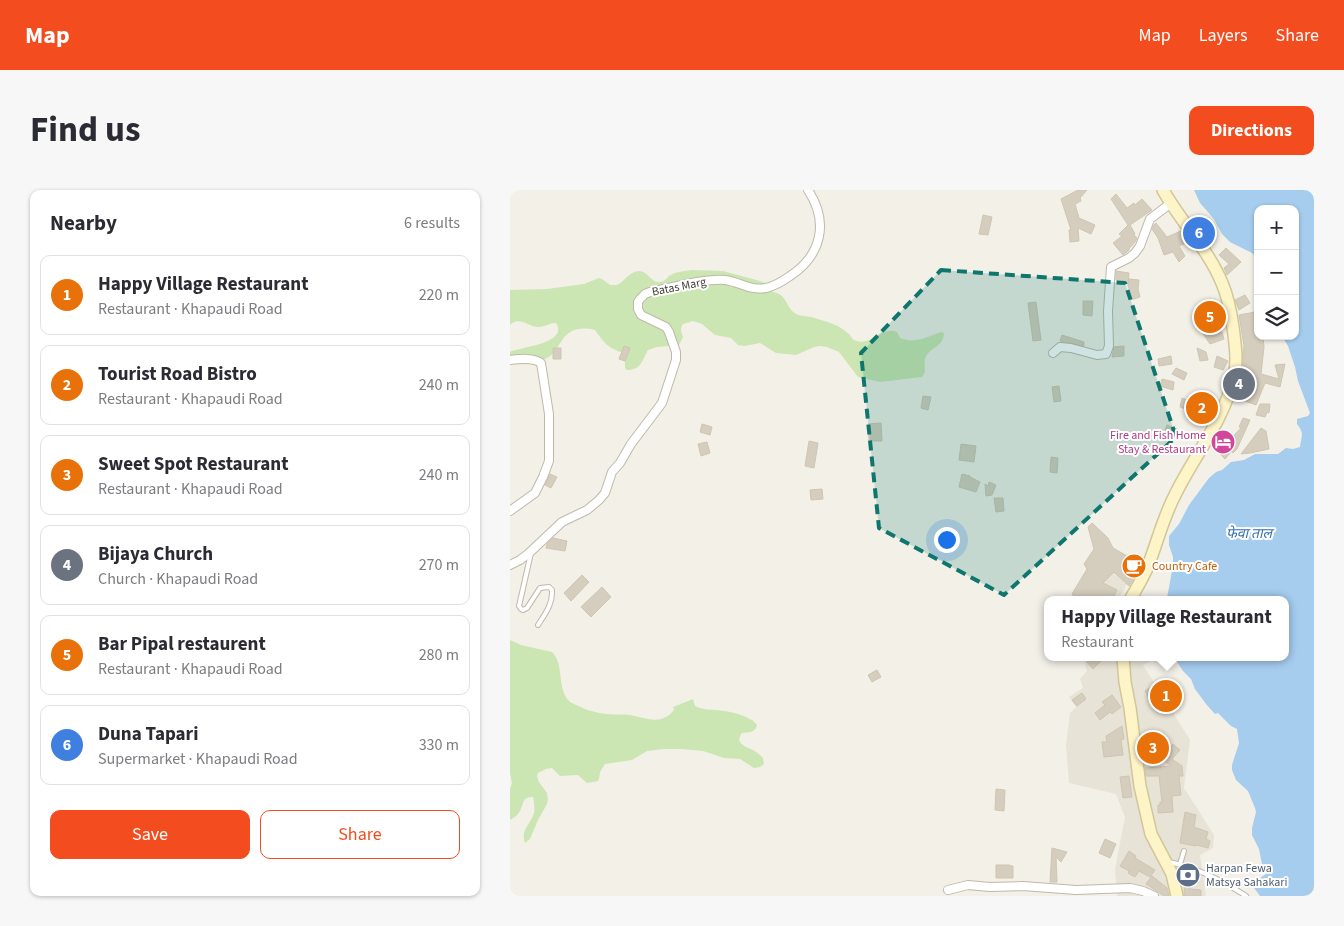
<!DOCTYPE html>
<html lang="en">
<head>
<meta charset="utf-8">
<style>
  :root { --surface:#fff; --page:#f7f7f7; --text:#2b2b33; --muted:#7c7c81; --line:#e1e1e2; --accent:#f34d1f }
  body { margin:0; font-family:"Source Sans 3","Noto Sans Devanagari",sans-serif; background:var(--page); color:var(--text) }
  .controls { position:absolute; right:15px; top:15px; display:grid; overflow:hidden; border-radius:10px; box-shadow:0 1px 4px #0004 }
  .controls button { width:45px; height:45px; display:grid; place-items:center; padding:0; border:0; border-bottom:1px solid var(--line); background:var(--surface); color:var(--text); font:25px sans-serif }
  .you { position:absolute; left:436px; top:349px; width:18px; height:18px; margin:-12px; border:4px solid #fff; border-radius:50%; background:#1a73e8; box-shadow:0 0 0 8px #1a73e833 }
  .badge { display:grid; place-items:center; width:32px; height:32px; border-radius:50%; background:var(--accent); color:#fff; font-size:16px; font-weight:700 }
  .pin { position:absolute; translate:-50% -50%; border:2px solid #fff; box-shadow:0 1px 5px #0006 }
  .popup { position:absolute; left:534px; top:406px; width:245px; height:65px; box-sizing:border-box; display:grid; place-content:center; border-radius:10px; background:var(--surface); filter:drop-shadow(0 1px 4px #0005); font-size:16px; white-space:nowrap; color:var(--muted) }
  .popup b { font-size:19px; color:var(--text) }
  .popup::after { content:''; position:absolute; left:50%; top:100%; margin-left:-10px; border:10px solid transparent; border-top-color:var(--surface) }
  .list { margin:0; padding:0; list-style:none }
  h2 { display:flex; justify-content:space-between; align-items:center; height:65px; margin:0; padding:0 20px; font-size:21px }
  h2 small { font-size:16px; font-weight:400; color:var(--muted) }
  .list li { display:grid; grid-template-columns:32px 1fr auto; gap:15px; align-items:center; box-sizing:border-box; height:80px; margin:0 10px 10px; padding:0 10px; border:1px solid var(--line); border-radius:10px }
  .list b { display:block; font-size:19px; white-space:nowrap }
  .list p { margin:0; font-size:16px; white-space:nowrap; color:var(--muted) }
  .list em { font-size:16px; font-style:normal; color:var(--muted) }
  .actions { display:flex; gap:10px; padding:15px 20px }
  .actions a { flex:1; padding:11px 0; border:1px solid var(--accent); border-radius:10px; text-align:center; font-size:18px; color:var(--accent) }
  .actions .main { background:var(--accent); color:#fff }
  .icon { flex:none; width:28px; height:28px; fill:none; stroke:currentColor; stroke-width:2; stroke-linecap:round; stroke-linejoin:round }
  .map { position:relative; flex:none; width:804px; height:706px; overflow:hidden; border-radius:10px }
  header { display:flex; align-items:center; gap:30px; box-sizing:border-box; height:70px; padding:0 25px; background:var(--accent); color:#fff }
  header strong { font-size:24px }
  nav { display:flex; gap:28px; margin-inline-start:auto; font-size:18px }
  .intro { display:flex; align-items:center; justify-content:space-between; box-sizing:border-box; height:120px; padding:0 30px }
  h1 { margin:0; font-size:35px }
  .button { padding:12px 22px; border-radius:10px; background:var(--accent); color:#fff; font-size:18px; font-weight:700 }
  main { display:flex; gap:30px; padding:0 30px }
  aside { flex:1; background:var(--surface); border-radius:10px; box-shadow:0 1px 4px #0004 }
  .map>svg:first-child { display:block }
</style>
</head>
<body>
<header>
<strong>Map</strong>
<nav><a>Map</a><a>Layers</a><a>Share</a></nav>
</header>
<div class="intro"><h1>Find us</h1><a class="button">Directions</a></div>
<main>
<aside>
<h2>Nearby<small>6 results</small></h2>
<ul class="list">
<li><span class="badge" style="background:#e8710a">1</span><div><b>Happy Village Restaurant</b><p>Restaurant · Khapaudi Road</p></div><em>220 m</em></li>
<li><span class="badge" style="background:#e8710a">2</span><div><b>Tourist Road Bistro</b><p>Restaurant · Khapaudi Road</p></div><em>240 m</em></li>
<li><span class="badge" style="background:#e8710a">3</span><div><b>Sweet Spot Restaurant</b><p>Restaurant · Khapaudi Road</p></div><em>240 m</em></li>
<li><span class="badge" style="background:#6b7280">4</span><div><b>Bijaya Church</b><p>Church · Khapaudi Road</p></div><em>270 m</em></li>
<li><span class="badge" style="background:#e8710a">5</span><div><b>Bar Pipal restaurent</b><p>Restaurant · Khapaudi Road</p></div><em>280 m</em></li>
<li><span class="badge" style="background:#3f7fe0">6</span><div><b>Duna Tapari</b><p>Supermarket · Khapaudi Road</p></div><em>330 m</em></li>
</ul>
<div class="actions"><a class="main">Save</a><a>Share</a></div>
</aside>
<div class="map">
<svg width="804" height="706" viewBox="0 0 804 706">
  <rect width="100%" height="100%" fill="#f3f0e8"/>
  <!-- residential -->
  <path fill="#e7e3d6" d="M608 362 631 369 608 410H581Z
    M573 467H647V468L633 475 680 550 674 598 704 645 703 658 690 665 696 706H607L605 679 615 627 606 604 559 593 556 555 560 523 566 517 559 507 573 498 570 489 577 481Z"/>
  <!-- green -->
  <path fill="#cbe6b2" d="M181 80 213 81 250 91 267 98 257 101C279 102 274 117 286 124 290 126 296 126 301 127 308 129 316 131 323 134 329 136 334 140 339 144 341 146 341 148 344 150 360 158 372 135 387 142L390 148C406 154 416 147 431 142L434 143C433 159 419 156 415 169 414 173 415 178 415 182L412 187 370 192 348 187 329 162 317 157 310 156 304 157 286 165 266 163 250 153 234 156 228 155 221 148 205 145 192 134 183 131 173 134C170 138 171 142 173 147L169 155 147 157 138 160C132 171 131 180 117 180L115 178V170L114 163C99 159 94 153 85 140 72 137 59 138 51 152 46 159 44 165 35 169 25 173 11 170 0 168V162C10 157 59 154 46 133 40 133 36 136 30 137 19 138 10 125 0 135V100L37 99 74 94 89 88 92 89 100 95H107C115 91 120 81 129 81 138 81 140 92 149 92 154 92 156 89 159 86 164 82 175 81 181 80Z
    M0 450 11 455 42 462C55 475 46 499 60 512 72 518 83 523 97 524 105 525 113 524 120 525 137 528 151 536 164 520L163 517 183 509 185 516C194 521 204 519 214 521 223 522 242 527 247 535 245 543 239 542 232 543 224 554 236 556 243 560 247 562 250 565 253 568L254 574 250 577 244 578 230 569 214 568 193 561 172 559H154L137 561 122 570 95 574 90 582 89 589 88 591 77 593 68 585 50 586 42 578 36 579 28 583 27 586 29 592 37 603 38 609 37 614 28 630 20 649 15 653C10 640 21 634 24 623 25 618 24 612 23 607 12 607 14 613 10 621 8 625 4 628 0 630V599L2 593 0 583Z"/>
  <!-- water -->
  <path fill="#a6ccee" d="M684 0H804V706H750L742 695 741 690 750 688 756 684 752 674 749 659 742 645V638L746 622 745 618 738 601 726 590 722 580V575L729 553 727 539 721 536 708 523 705 524 696 514 685 499 681 489 673 481 664 467H775V410H656L658 403 663 375V367L659 355V346L669 334 679 315 699 288 706 282 712 280 721 272 734 270 745 264H768L776 258 783 259 790 257C791 246 795 244 787 234V229L798 226 800 223 788 191 785 177 778 156 772 146H785V19H748V69L742 63 720 52 712 44 704 29 690 13Z"/>
  <!-- building -->
  <path fill="#d5cdbd" stroke="#cfc5b1" d="M568 0H577L570 8 571 11 565 14 569 28 585 35 581 44 568 38 569 51 560 52 559 40H561L551 9Z
    M606 4 617 18 624 13 625 15 632 9 642 20 620 35 625 44 624 45 627 48 625 52 619 59V60L613 65 603 53 612 46 609 44 618 35 601 9Z
    M473 25 482 27 478 45 469 44Z
    M694 31 701 37 694 46 689 40 691 38 689 36Z
    M646 33 657 47 671 41 676 53 669 56 675 66 669 72 663 62 654 65 648 48 642 39 644 35Z
    M716 58 731 72 717 85 714 78 719 74 709 65Z
    M606 81 619 83 618 94 606 90Z
    M619 89 629 90 628 99 630 107 620 110 619 97H618Z
    M735 105 740 113 729 120 725 110Z
    M573 111H583L582 126 573 125Z
    M526 112 531 150 523 151 518 113Z
    M745 122 748 146H753L754 157 751 184 769 189 765 175 775 174 770 197 755 193 746 215 735 211 736 208 730 205 731 202 728 201 733 182V168L734 156 729 125Z
    M703 135 708 143 712 142 714 149 700 154 692 142Z
    M552 145 574 152V156L550 151Z
    M114 156 120 158 115 171 109 169Z
    M614 156V166L602 167 604 157Z
    M43 158H51V169H43Z
    M687 158 696 162 698 170 690 171Z
    M661 166 662 174 649 176 648 169Z
    M707 166 718 171 713 180 704 177Z
    M666 178 677 183 674 190 662 184Z
    M652 189 664 192 663 200 650 196Z
    M549 196 551 211 544 212 542 197Z
    M413 206 421 207 418 220 411 218Z
    M678 207 700 213 696 226 670 217 672 208 677 210Z
    M750 214H760L759 223 757 222 755 227 746 225Z
    M733 228 740 230 727 259 723 263 722 261 715 269 710 264 717 257 715 255 731 238 729 237Z
    M371 233 372 251H359L358 234Z
    M192 234 202 237 200 245 190 242Z
    M657 235 676 243 672 248 655 240Z
    M751 238 756 241 759 259 740 263 731 264Z
    M299 251 308 253 304 278 295 276Z
    M197 252 200 263 191 266 188 254Z
    M451 254 466 256 464 272 449 270Z
    M541 267 548 268 547 283 540 282Z
    M40 284 47 287 41 298 35 295Z
    M452 284 460 286V287L470 292 466 302 449 297Z
    M479 292 486 295 482 305 476 306 475 294 478 296Z
    M312 299 313 309 301 310 300 300Z
    M484 308H493L494 321 486 322Z
    M582 333 598 348 603 358 631 374 619 396 604 382 593 393 607 400 602 410H567L562 404 577 379 574 374 584 359 578 337Z
    M43 348 57 351 55 361 36 358 37 354Z
    M72 385 79 392 61 411 54 403Z
    M92 397 101 407 81 427 71 417Z
    M583 467H595L583 479 577 472Z
    M367 480 371 487 362 492 358 485Z
    M641 497 648 510 642 514 635 501Z
    M572 503 576 509 567 516 562 510Z
    M602 505 611 517 602 524 600 522 590 530 585 523 595 515 592 512Z
    M612 536 614 549 611 550 613 565 594 567 592 552H597L596 546Z
    M638 549 655 562 663 554 670 560 662 569 672 576 673 586H669L671 605 662 606 663 622 648 623V615H650V612H652L649 586H636L635 578 661 576 633 555Z
    M619 586 622 607 613 608 610 587Z
    M486 599 495 600 494 621 485 620Z
    M675 622 686 625 684 637 698 642 696 649 700 651 698 658 687 655 686 656 670 653Z
    M595 649 606 654 600 668 589 663Z
    M542 658 557 662 551 672 546 667 547 692H540Z
    M619 661 626 666 625 668 645 680 640 687 629 681 625 687 618 683 619 681 610 676Z
    M486 675H500V676H503V688H486Z
    M674 680 685 684 680 699 691 700V706H674L675 689 673 688Z
    M642 686 657 698 659 706H654L636 694Z"/>
  <g fill="none" stroke-linecap="round" stroke-linejoin="round">
    <defs>
      <path id="lane" d="M21 363 9 416 11 419 13 420 17 418 30 398 39 397 42 400C43 414 35 424 28 435
        M659 672C687 678 712 690 736 706
        M670 674 674 661"/>
      <path id="street" d="M543 163 550 157 561 158 587 165 596 164 599 156 598 121 601 77 619 68 625 63 630 56 640 29 661 13
        M0 170C9 169 23 167 31 173L39 224V271L33 287 25 303 0 321
        M0 375 10 370 18 364 52 332 77 320 89 310 95 303 102 282 110 273 121 254 152 213 166 170V162L159 142 156 137 131 125 128 119V112L130 109 135 104 140 102C159 98 196 88 215 90 230 92 240 101 256 98 265 96 273 91 280 86 312 65 319 32 298 0
        M438 700 458 695 480 697 513 696 566 700 620 698 633 701 644 706"/>
      <path id="secondary" d="M620 410C626 399 633 388 638 376 647 353 653 328 665 305 684 266 714 230 724 187 728 170 725 154 723 137 721 123 718 107 712 93 698 59 671 32 653 0
        M613 467 615 492 620 518 630 596 641 644 662 684 667 706"/>
    </defs>
    <!-- lane casing -->
    <use href="#lane" stroke="#beb9aa" stroke-width="6"/>
    <!-- street casing -->
    <use href="#street" stroke="#beb9aa" stroke-width="10"/>
    <!-- secondary casing -->
    <use href="#secondary" stroke="#d2c699" stroke-width="14"/>
    <!-- lane -->
    <use href="#lane" stroke="#fff" stroke-width="4"/>
    <!-- street -->
    <use href="#street" stroke="#fff" stroke-width="8"/>
    <!-- secondary -->
    <use href="#secondary" stroke="#fdf4c8" stroke-width="11"/>
  </g>
  <!-- marked area -->
  <path fill="#0f766e" fill-opacity="0.2" stroke="#0f766e" stroke-width="4" stroke-dasharray="10 6" stroke-linejoin="round" d="M431 80 615 93 666 247 494 405 369 338 351 163Z"/>
  <!-- icons -->
  <defs>
    <symbol id="hotel-disc" viewBox="-11 -11 22 22"><circle r="9.5" fill="#d1479c" stroke="#fff"/><path d="M-6-4.5h1.5V1H6V5H4.5V3h-9V5H-6ZM-4 0a1.8 1.8 0 1 1 3.6 0ZM.5 0V-2.5h3Q6-2.5 6 0Z" fill="#fff"/></symbol>
    <symbol id="cafe-disc" viewBox="-11 -11 22 22"><circle r="9.5" fill="#e8710a" stroke="#fff"/><path d="M-5.5-4.5H6V0H3Q3 3.5 0 3.5H-2.5Q-5.5 3.5-5.5 0ZM3-3.2v2h1.7v-2ZM-6 4.5H4V6H-6Z" fill="#fff"/></symbol>
    <symbol id="bank-disc" viewBox="-11 -11 22 22"><circle r="9.5" fill="#5c6f8a" stroke="#fff"/><path d="M-6-4H6V4H-6ZM0-2.3a2.3 2.3 0 1 0 0 4.6a2.3 2.3 0 1 0 0-4.6Z" fill="#fff"/></symbol>
  </defs>
  <g fill-rule="evenodd">
    <use href="#hotel-disc" x="699" y="238" width="28" height="28"/>
    <use href="#cafe-disc" x="610" y="362" width="28" height="28"/>
    <use href="#bank-disc" x="664" y="671" width="28" height="28"/>
  </g>
  <g text-anchor="middle" dominant-baseline="central" stroke-width="4" stroke-linejoin="round" paint-order="stroke">
    <!-- street labels -->
    <g font-size="12" fill="#464137" stroke="#fff">
      <text transform="translate(169 97) rotate(-11)">Batas Marg</text>
    </g>
    <!-- hotel labels -->
    <g font-size="12" fill="#b23c85" stroke="#fff" text-anchor="end">
      <text x="696" y="245">Fire and Fish Home<tspan x="696" dy="14">Stay &amp; Restaurant</tspan></text>
    </g>
    <!-- food labels -->
    <g font-size="12" fill="#c56008" stroke="#fff" text-anchor="start">
      <text x="642" y="376">Country Cafe</text>
    </g>
    <!-- service labels -->
    <g font-size="12" fill="#4e5e75" stroke="#fff" text-anchor="start">
      <text x="696" y="678">Harpan Fewa<tspan x="696" dy="14">Matsya Sahakari</tspan></text>
    </g>
    <!-- water labels -->
    <g font-size="14" font-style="italic" fill="#3372af" stroke="#fff">
      <text x="739" y="344">फेवा ताल</text>
    </g>
  </g>
</svg>
<div class="controls">
<button>+</button>
<button>−</button>
<button><svg class="icon" aria-label="layers" viewBox="0 0 24 24"><path d="M12 4l9 5-9 5-9-5zM3 14l9 5 9-5"/></svg></button>
</div>
<div class="you"></div>
<div class="pin badge" style="left:656px;top:506px;background:#e8710a">1</div>
<div class="popup"><b>Happy Village Restaurant</b>Restaurant</div>
<div class="pin badge" style="left:692px;top:218px;background:#e8710a">2</div>
<div class="pin badge" style="left:643px;top:558px;background:#e8710a">3</div>
<div class="pin badge" style="left:729px;top:194px;background:#6b7280">4</div>
<div class="pin badge" style="left:700px;top:127px;background:#e8710a">5</div>
<div class="pin badge" style="left:689px;top:43px;background:#3f7fe0">6</div>
</div>
</main>
</body>
</html>
